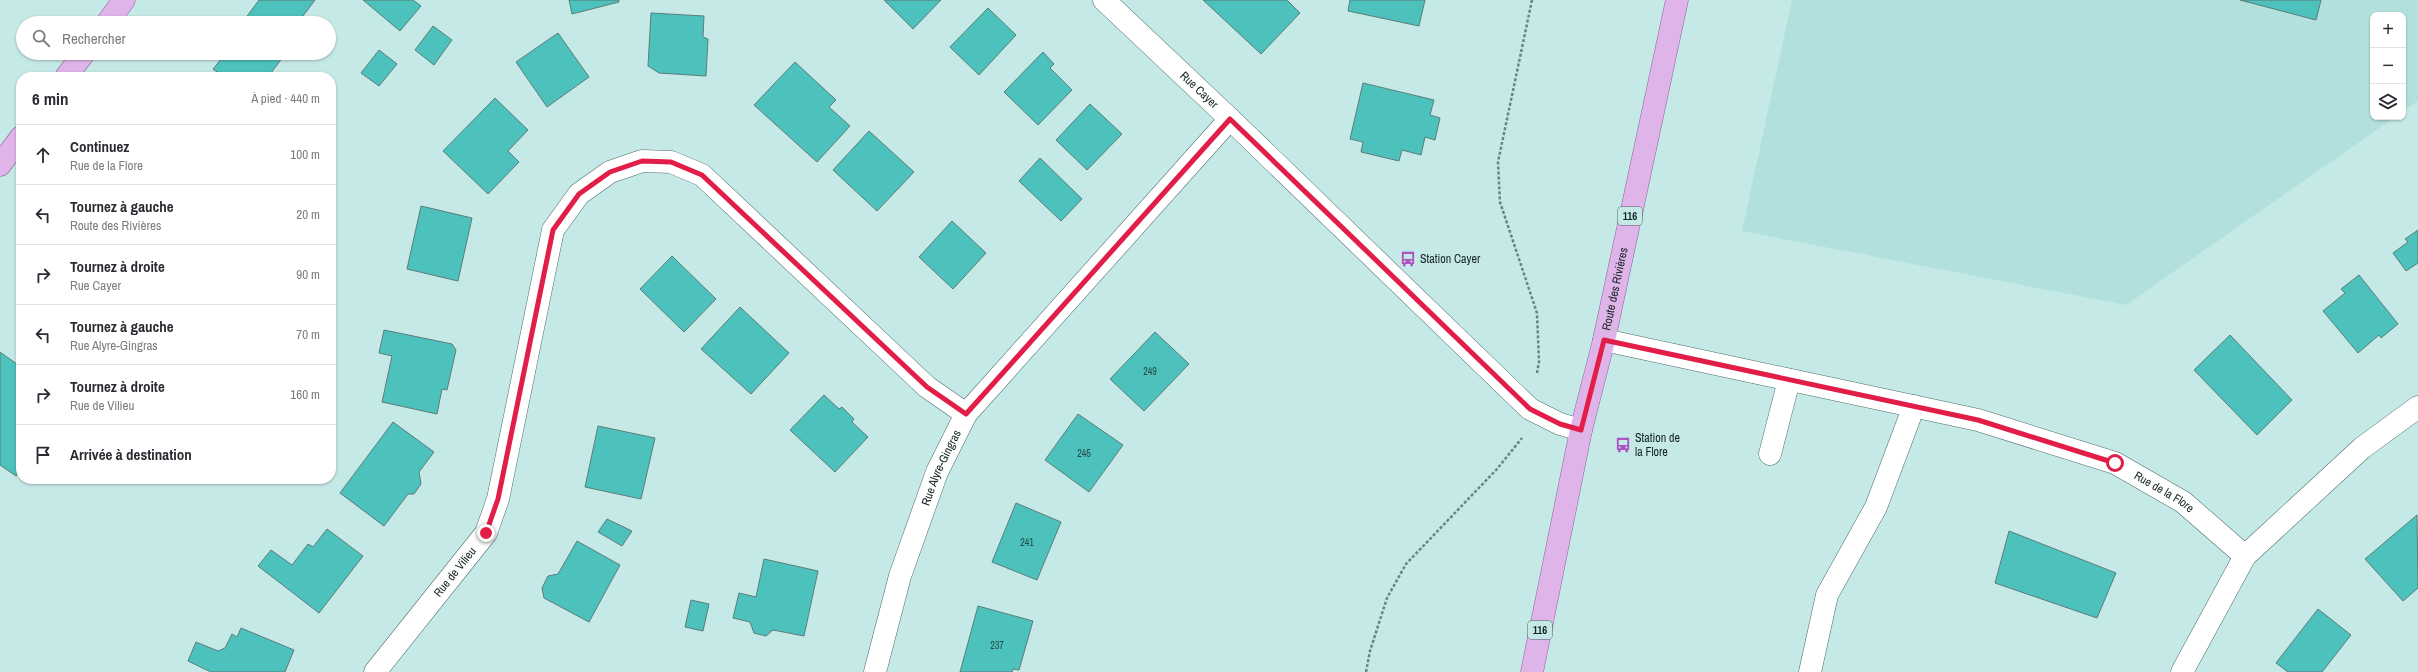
<!DOCTYPE html>
<html lang="fr">
<head>
<meta charset="utf-8">
<style>
  :root { --surface:#fff; --page:#f7f7f7; --text:#2b2b33; --muted:#7c7c81; --line:#e1e1e2 }
  body { margin:0; font-family:"Archivo Narrow",sans-serif; background:var(--page); color:var(--text) }
  .controls { position:absolute; right:12px; top:12px; display:grid; overflow:hidden; border-radius:8px; box-shadow:0 1px 3px #0004 }
  .controls button { width:36px; height:36px; display:grid; place-items:center; padding:0; border:0; border-bottom:1px solid var(--line); background:var(--surface); color:var(--text); font:20px sans-serif }
  .stop { position:absolute; width:12px; height:12px; margin:-9px; border:3px solid #e11d48; border-radius:50%; background:#fff }
  .stop.end { background:#e11d48; border-color:#fff; box-shadow:0 1px 4px #0008 }
  .list { margin:0; padding:0; list-style:none }
  h2 { display:flex; justify-content:space-between; align-items:center; height:52px; margin:0; padding:0 16px; font-size:17px }
  h2 small { font-size:13px; font-weight:400; color:var(--muted) }
  .list li { display:grid; grid-template-columns:26px 1fr auto; gap:12px; align-items:center; box-sizing:border-box; height:60px; padding:0 16px; border-top:1px solid var(--line) }
  .list b { display:block; font-size:15px; white-space:nowrap }
  .list p { margin:0; font-size:13px; white-space:nowrap; color:var(--muted) }
  .list em { font-size:13px; font-style:normal; color:var(--muted) }
  .icon { flex:none; width:22px; height:22px; fill:none; stroke:currentColor; stroke-width:2; stroke-linecap:round; stroke-linejoin:round }
  .map { position:relative; flex:none; width:2418px; height:672px; overflow:hidden }
  .search { position:absolute; background:var(--surface); box-shadow:0 1px 3px #0004; left:16px; top:16px; width:320px; height:44px; display:flex; align-items:center; gap:10px; box-sizing:border-box; padding:0 14px; border-radius:22px; color:var(--muted); font-size:15px }
  .panel { position:absolute; background:var(--surface); box-shadow:0 1px 3px #0004; left:16px; top:72px; width:320px; height:412px; border-radius:16px }
  .map>svg:first-child { display:block }
</style>
</head>
<body>
<div class="map">
<svg width="2418" height="672" viewBox="0 0 2418 672">
  <rect width="100%" height="100%" fill="#c5e9e6"/>
  <!-- built -->
  <path fill="#b2e0dc" d="M1792 0H2418V101L2403 111V15H2373V117H2395L2126 305 1742 231Z"/>
  <!-- building -->
  <path fill="#4dc1bb" stroke="#5c7d7a" d="M259 0H315L300 20 303 23H242Z
    M363 0H413L421 6 400 31Z
    M569 0H619V2L572 14Z
    M884 0H941L913 29Z
    M1203 0H1287L1300 13 1261 54Z
    M1350 0H1425L1419 26 1348 11Z
    M2240 0H2321L2316 20Z
    M988 8 1016 35 979 75 950 47Z
    M651 13 704 16 703 37 708 39 706 76 659 73 648 66Z
    M433 26 452 40 434 65 415 50Z
    M558 33 589 77 547 107 516 62Z
    M379 50 397 64 379 86 361 73Z
    M1043 52 1054 64 1050 68 1072 90 1038 125 1004 92Z
    M226 53H286L268 77H224L213 69Z
    M795 62 836 100 829 107 850 126 817 162 754 105Z
    M1363 83 1434 100 1430 115 1440 118 1435 140 1425 137 1421 155 1402 150 1399 161 1361 152 1363 142 1350 139Z
    M495 98 528 130 508 151 519 162 488 194 443 151Z
    M1090 104 1122 134 1087 170 1056 140Z
    M869 131 914 172 877 211 833 170Z
    M1040 158 1082 199 1061 221 1019 181Z
    M421 206 472 218 458 281 407 269Z
    M952 221 986 253 953 289 919 257Z
    M2418 230V263L2406 271 2393 253 2408 242 2405 239Z
    M672 256 716 299 684 332 640 289Z
    M2359 275 2398 324 2381 338 2379 335 2358 353 2323 311 2345 293 2341 289Z
    M740 307 789 353 751 394 701 349Z
    M384 330 452 344 456 350 447 390 442 389 437 414 382 402 392 356 379 353Z
    M1155 332 1189 364 1144 411 1110 379Z
    M2230 335 2292 400 2257 435 2194 370Z
    M0 352 21 367V469L16 476 0 465Z
    M824 395 839 409 842 407 854 419 852 422 868 437 835 472 790 430Z
    M1078 414 1123 445 1089 492 1045 460Z
    M393 422 434 452 419 472 421 484 414 494H408L384 526 340 493Z
    M598 426 655 438 641 499 585 487Z
    M1016 503 1061 522 1037 580 992 562Z
    M2417 515 2418 588 2403 601 2365 559Z
    M607 519 632 531 622 546 598 532Z
    M327 529 363 556 319 613 258 566 271 550 292 565 308 544 313 547Z
    M2009 531 2116 573 2097 618 1995 583Z
    M577 541 620 565 589 622 544 598 542 588 548 576 558 574Z
    M764 559 818 571 804 636 773 630 766 636 754 633 750 622 733 618 739 593 756 597Z
    M691 600 709 604 703 631 685 627Z
    M978 606 1033 621 1019 670 1013 669 1012 672H960Z
    M2318 609 2351 635 2322 672H2288L2276 663Z
    M241 628 294 650 285 672H211L188 661 196 642 218 651 225 648 232 634 237 637Z"/>
  <g fill="none" stroke-linecap="round" stroke-linejoin="round">
    <defs>
      <g id="minor">
        <path id="s1" d="M1104 0 1230 119 1530 409 1560 424 1581 430"/>
        <path id="s2" d="M1604 340 1978 420 2115 463 2183 502 2245 556"/>
        <path d="M1770 454 1789 380"/>
        <path id="s3" d="M375 672 486 533 498 499 553 230 579 194 610 172 642 161 671 162 702 175 927 387 966 414"/>
        <path id="s4" d="M875 672 900 576 937 472 966 414 1230 119"/>
        <path d="M1810 672 1827 595 1876 507 1914 406"/>
        <path d="M2182 672 2245 556 2362 448 2418 407"/>
      </g>
      <g id="major">
        <path d="M107 23 124 0"/>
        <path d="M66 77 84 53"/>
        <path d="M0 165 21 137"/>
        <path id="s5" d="M1532 672 1581 430 1604 340 1677 0"/>
      </g>
    </defs>
    <!-- minor casing -->
    <use href="#minor" stroke="#4c6c6a" stroke-width="23"/>
    <!-- major casing -->
    <use href="#major" stroke="#8b629a" stroke-width="23"/>
    <!-- path -->
    <path stroke="#6b8381" stroke-width="2.5" stroke-dasharray="3 2" stroke-linecap="butt" d="M1532 0 1498 162 1500 202 1537 313 1539 362 1537 373
      M1366 672 1370 651 1387 598 1406 564 1497 469 1522 438"/>
    <!-- minor -->
    <use href="#minor" stroke="#fff" stroke-width="22"/>
    <!-- major -->
    <use href="#major" stroke="#dfb5e9" stroke-width="22"/>
  </g>
  <g fill="none" stroke-linecap="round" stroke-linejoin="round">
    <!-- route -->
    <path stroke="#e11d48" stroke-width="5" d="M486 533 498 499 553 230 579 194 610 172 642 161 671 162 702 175 927 387 966 414 1230 119 1530 409 1560 424 1581 430 1604 340 1978 420 2115 463"/>
  </g>
  <!-- icons -->
  <defs>
    <symbol id="bus-bare" viewBox="-9 -9 18 18"><path d="M-5-6H5V4H4V6H2V4H-2V6H-4V4H-5ZM-3.5-4V0h7V-4ZM-3.5 1.2v1.5H-2V1.2ZM2 1.2v1.5H3.5V1.2Z" fill="#ad54c1" stroke="#c5e9e6" stroke-width="2.5" paint-order="stroke"/></symbol>
  </defs>
  <g fill-rule="evenodd">
    <use href="#bus-bare" x="1397" y="248" width="22" height="22"/>
    <use href="#bus-bare" x="1612" y="434" width="22" height="22"/>
  </g>
  <g text-anchor="middle" dominant-baseline="central" stroke-width="3" stroke-linejoin="round" paint-order="stroke">
    <!-- number labels -->
    <g font-size="10" fill="#244c4a">
      <text x="1150" y="371">249</text>
      <text x="1084" y="453">245</text>
      <text x="1027" y="542">241</text>
      <text x="997" y="645">237</text>
    </g>
    <!-- shield labels -->
    <g fill="#c5e9e6" stroke="#4b605e" stroke-width="1">
      <rect x="1618" y="207" width="24" height="18" rx="3"/>
      <rect x="1528" y="621" width="24" height="18" rx="3"/>
    </g>
    <g font-size="11" font-weight="bold" fill="#172524">
      <text x="1630" y="216">116</text>
      <text x="1540" y="630">116</text>
    </g>
    <!-- street labels -->
    <g font-size="12" fill="#172524" stroke="#c5e9e6">
      <text stroke="none"><textPath href="#s1" startOffset="131">Rue Cayer</textPath></text>
      <text stroke="none"><textPath href="#s5" startOffset="392">Route des Rivières</textPath></text>
      <text stroke="none"><textPath href="#s4" startOffset="215">Rue Alyre-Gingras</textPath></text>
      <text stroke="none"><textPath href="#s2" startOffset="583">Rue de la Flore</textPath></text>
      <text stroke="none"><textPath href="#s3" startOffset="128">Rue de Vilieu</textPath></text>
    </g>
    <!-- poi labels -->
    <g font-size="12" fill="#172524" stroke="#c5e9e6" text-anchor="start">
      <text x="1420" y="259">Station Cayer</text>
      <text x="1635" y="438">Station de<tspan x="1635" dy="14">la Flore</tspan></text>
    </g>
  </g>
</svg>
<div class="controls">
<button>+</button>
<button>−</button>
<button><svg class="icon" aria-label="layers" viewBox="0 0 24 24"><path d="M12 4l9 5-9 5-9-5zM3 14l9 5 9-5"/></svg></button>
</div>
<div class="stop" style="left:2115px;top:463px"></div>
<div class="stop end" style="left:486px;top:533px"></div>
<div class="search"><svg class="icon" aria-label="search" viewBox="0 0 24 24"><circle cx="10" cy="10" r="6"/><path d="M15 15l6 6"/></svg>Rechercher</div>
<section class="panel">
<h2>6 min<small>À pied · 440 m</small></h2>
<ul class="list">
<li><svg class="icon" aria-label="ahead" viewBox="0 0 24 24"><path d="M12 20V5M6 11l6-6 6 6"/></svg><div><b>Continuez</b><p>Rue de la Flore</p></div><em>100 m</em></li>
<li><svg class="icon" aria-label="left" viewBox="0 0 24 24"><path d="M17 20v-9H6M10 6l-5 5 5 5"/></svg><div><b>Tournez à gauche</b><p>Route des Rivières</p></div><em>20 m</em></li>
<li><svg class="icon" aria-label="right" viewBox="0 0 24 24"><path d="M7 20v-9h11M14 6l5 5-5 5"/></svg><div><b>Tournez à droite</b><p>Rue Cayer</p></div><em>90 m</em></li>
<li><svg class="icon" aria-label="left" viewBox="0 0 24 24"><path d="M17 20v-9H6M10 6l-5 5 5 5"/></svg><div><b>Tournez à gauche</b><p>Rue Alyre-Gingras</p></div><em>70 m</em></li>
<li><svg class="icon" aria-label="right" viewBox="0 0 24 24"><path d="M7 20v-9h11M14 6l5 5-5 5"/></svg><div><b>Tournez à droite</b><p>Rue de Vilieu</p></div><em>160 m</em></li>
<li><svg class="icon" aria-label="arrive" viewBox="0 0 24 24"><path d="M6 21V4h12l-3 4 3 4H6"/></svg><div><b>Arrivée à destination</b></div></li>
</ul>
</section>
</div>
</body>
</html>
